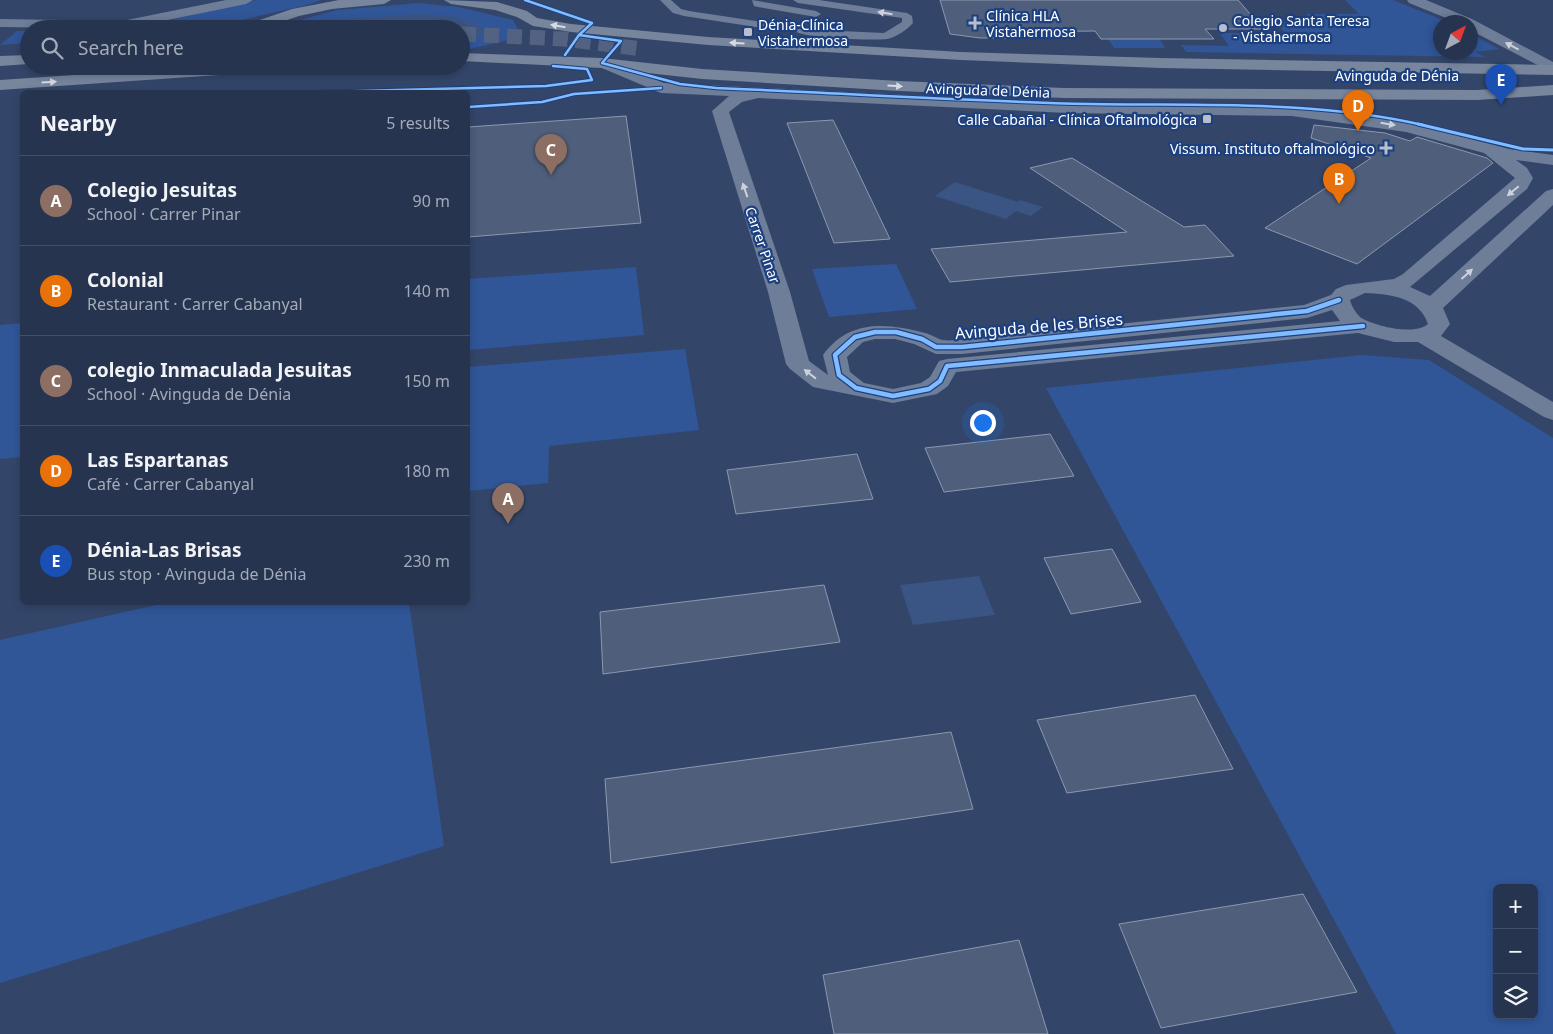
<!DOCTYPE html>
<html lang="en">
<head>
<meta charset="utf-8">
<style>
  :root { --surface:#263450; --page:#2e3c57; --text:#f1f3f6; --muted:#a4aab7; --line:#424f67; --accent:#bca0f2 }
  body { margin:0; font-family:"Noto Sans",sans-serif; background:var(--page); color:var(--text) }
  .controls { position:absolute; right:15px; bottom:15px; display:grid; overflow:hidden; border-radius:8px; box-shadow:0 2px 8px #0003 }
  .controls button { width:45px; height:45px; display:grid; place-items:center; padding:0; border:0; border-bottom:1px solid var(--line); background:var(--surface); color:var(--text); font:25px sans-serif }
  .compass { position:absolute; left:1433px; top:15px; width:45px; height:45px; border-radius:50%; background:var(--surface); box-shadow:0 2px 8px #0003; rotate:41deg }
  .you { position:absolute; left:982px; top:422px; width:18px; height:18px; margin:-12px; border:4px solid #fff; border-radius:50%; background:#1a73e8; box-shadow:0 0 0 8px #1a73e833 }
  .badge { display:grid; place-items:center; width:32px; height:32px; border-radius:50%; background:var(--accent); color:#fff; font-size:16px; font-weight:700 }
  .pin { position:absolute; translate:-50% -41px; filter:drop-shadow(0 1px 2px #0008) }
  .pin::after { content:''; position:absolute; top:26px; width:18px; height:15px; background:inherit; clip-path:polygon(0 0,100% 0,50% 100%) }
  .list { margin:0; padding:0; list-style:none }
  h2 { display:flex; justify-content:space-between; align-items:center; height:65px; margin:0; padding:0 20px; font-size:21px }
  h2 small { font-size:16px; font-weight:400; color:var(--muted) }
  .list li { display:grid; grid-template-columns:32px 1fr auto; gap:15px; align-items:center; box-sizing:border-box; height:90px; padding:0 20px; border-top:1px solid var(--line) }
  .list b { display:block; font-size:19px; white-space:nowrap }
  .list p { margin:0; font-size:16px; white-space:nowrap; color:var(--muted) }
  .list em { font-size:16px; font-style:normal; color:var(--muted) }
  .icon { flex:none; width:28px; height:28px; fill:none; stroke:currentColor; stroke-width:2; stroke-linecap:round; stroke-linejoin:round }
  .map { position:relative; flex:none; width:1553px; height:1034px; overflow:hidden }
  .search { position:absolute; background:var(--surface); box-shadow:0 2px 8px #0003; left:20px; top:20px; width:450px; height:55px; display:flex; align-items:center; gap:12px; box-sizing:border-box; padding:0 18px; border-radius:28px; color:var(--muted); font-size:19px }
  .panel { position:absolute; background:var(--surface); box-shadow:0 2px 8px #0003; left:20px; top:90px; width:450px; height:515px; border-radius:8px }
  .map>svg:first-child { display:block }
</style>
</head>
<body>
<div class="map">
<svg width="1553" height="1034" viewBox="0 0 1553 1034">
  <rect width="100%" height="100%" fill="#33466a"/>
  <!-- green -->
  <path fill="#305698" fill-rule="evenodd" d="M256 0H321L307 5 202 29H116L154 24Z
    M1345 0H1393L1448 22H1440V52H1470L1471 34 1499 49 1475 52 1485 57 1186 52 1181 45 1229 46 1220 33H1285L1277 22H1314L1306 14H1359Z
    M419 3 458 7 513 20 518 29 505 41 461 51V29H265L338 10Z
    M17 31H29V43L0 45Z
    M1108 39H1160L1165 48H1114Z
    M896 264 917 309 829 317 812 269Z
    M636 267 644 335 468 350V279Z
    M22 323V457L0 459V325Z
    M685 349 699 430 549 446 548 483 468 491V367Z
    M1362 355 1429 360 1553 438V1034H1396L1046 388ZM1497 888H1534V1015H1497Z
    M165 603H409L444 846 0 983V640Z"/>
  <!-- water -->
  <path fill="#3a5483" d="M416 14C438 15 468 15 485 30L479 36 461 43V29H306L346 19Z
    M955 182 1018 202 1020 200 1043 207 1031 216 1016 211 1006 219 935 196Z
    M979 576 995 615 913 625 900 585Z"/>
  <!-- building -->
  <path fill="#4e5e7b" stroke="#8c98ae" d="M940 0H1238L1263 29H1205L1214 39H1101L1095 31 1007 32 1009 38H980L950 34Z
    M626 116 641 223 468 237V127Z
    M833 120 838 130 890 239 834 243 787 123Z
    M1314 125 1385 133 1410 141 1417 137 1487 158 1493 163 1357 264 1265 228 1371 158 1311 138Z
    M1072 158 1184 227 1205 225 1234 256 950 282 931 249 1127 232 1030 168Z
    M1050 434 1074 476 944 492 925 448Z
    M857 454 873 499 736 514 727 470Z
    M1112 549 1141 602 1071 614 1044 558Z
    M824 585 840 642 603 674 600 612Z
    M1195 695 1233 769 1067 793 1037 720Z
    M951 732 973 809 611 863 605 779Z
    M1303 894 1357 992 1161 1028 1119 924Z
    M1019 940 1048 1034H834L823 975Z"/>
  <g fill="none" stroke-linecap="round" stroke-linejoin="round">
    <!-- primary-tunnel -->
    <path stroke="#526280" stroke-width="15" stroke-dasharray="15 8" stroke-linecap="butt" d="M461 34 564 39 642 49"/>
    <!-- service -->
    <path fill="#6e7d98" fill-rule="evenodd" d="M660 0H671L681 9 689 11 776 24 781 27 776 30 684 16 673 13Z
      M752 0 816 11 821 14 816 17 758 7 754 6Z
      M793 0H819L907 13 912 16 913 23C908 29 895 38 887 39 874 41 802 38 795 31L796 29 884 33 902 22V18L798 3Z
      M315 66H428L422 70 331 73Z"/>
    <!-- minor -->
    <path fill="#6e7d98" fill-rule="evenodd" d="M226 0H253L246 4 124 29 0 27V19L122 21Z
      M1407 0H1426L1472 19 1553 62V73L1470 30V22H1456L1409 3Z
      M602 58 664 83 1067 103 1292 106 1407 122 1509 149 1553 155V165L1516 160 1527 168 1533 178 1527 189 1410 287 1430 296 1546 191 1553 189V205L1443 308 1450 324 1441 336 1553 402V420L1544 417 1418 342H1394L1358 333 956 372 948 386 937 394 893 403 813 387 790 369 786 364 768 292 712 111 729 96 661 93 597 66 594 63ZM758 98 1067 113 1292 116 1406 132 1484 153 1515 178 1403 274 1394 279 1346 285 1336 289 1331 295 1304 305 962 340C956 340 949 341 943 340 937 339 931 334 925 333 887 323 849 319 823 355L828 375 809 361 790 292 729 112 742 102ZM1365 293C1390 294 1419 297 1428 324 1415 336 1373 326 1360 317 1355 312 1352 307 1350 300ZM1332 310 1340 321 947 359 939 361 930 377 921 383 893 389 864 383 850 372 847 357 863 342 875 339H895L914 344 936 354H962L1307 318Z"/>
    <!-- primary -->
    <path fill="#77859d" fill-rule="evenodd" d="M339 0H391L384 4 332 9 299 16 260 29H240L242 26 292 9Z
      M444 0 497 2 527 11 537 18 571 24 708 37 961 52 1160 58 1553 65V75L1160 68 961 60 708 45 571 32 533 26 517 17 495 10 451 4Z
      M461 53 602 58 702 69 899 81 1064 88 1477 90 1553 85V95L1477 100 1064 98 899 91 702 79 602 68 461 61Z
      M29 55V64L0 66V56Z
      M207 66H285L278 71 0 90V80Z"/>
    <defs>
      <path id="cycleway-far2" d="M525 0 592 23 579 35 565 55
        M579 35 621 41 602 63 680 84 716 88C840 93 965 101 1089 104 1199 106 1315 100 1423 125
        M323 92 546 86 592 80 587 69 553 66
        M468 107 542 102 574 94 661 88"/>
      <path id="cycleway-far1" d="M1418 124 1523 149 1553 150"/>
      <path id="cycleway" d="M1339 300 1307 311 962 347H936L922 339 896 332H875L855 337 835 355 839 375 856 388 893 396 929 389 940 381 947 366 1363 326"/>
    </defs>
    <!-- cycleway-far2 casing -->
    <use href="#cycleway-far2" stroke="#1c4080" stroke-width="4.5"/>
    <!-- cycleway-far1 casing -->
    <use href="#cycleway-far1" stroke="#1c4080" stroke-width="5"/>
    <!-- cycleway casing -->
    <use href="#cycleway" stroke="#1c4080" stroke-width="7"/>
    <!-- cycleway-far2 -->
    <use href="#cycleway-far2" stroke="#80bcff" stroke-width="2.5"/>
    <!-- cycleway-far1 -->
    <use href="#cycleway-far1" stroke="#80bcff" stroke-width="3"/>
    <!-- cycleway -->
    <use href="#cycleway" stroke="#80bcff" stroke-width="4.5"/>
  </g>
  <!-- one-way arrows -->
  <defs><path id="oneway-solid" d="M-6-.8H1V-3.2L6.5 0L1 3.2V.8H-6Z" transform="scale(1.25)"/></defs>
  <g fill="#ccd2db">
    <use href="#oneway-solid" transform="translate(885 13) rotate(-171)"/>
    <use href="#oneway-solid" transform="translate(1512 46) rotate(-152)"/>
    <use href="#oneway-solid" transform="translate(1388 124) rotate(9)"/>
    <use href="#oneway-solid" transform="translate(745 190) rotate(-109)"/>
    <use href="#oneway-solid" transform="translate(1513 191) rotate(140)"/>
    <use href="#oneway-solid" transform="translate(1467 274) rotate(-42)"/>
    <use href="#oneway-solid" transform="translate(810 374) rotate(-142)"/>
  </g>
  <g fill="#d6dae2">
    <use href="#oneway-solid" transform="translate(558 26) rotate(-170)"/>
    <use href="#oneway-solid" transform="translate(737 43) rotate(-177)"/>
    <use href="#oneway-solid" transform="translate(49 82) rotate(-4)"/>
    <use href="#oneway-solid" transform="translate(895 86) rotate(3)"/>
  </g>
  <!-- markers -->
  <g fill="#b8becb" stroke="#1c4080" stroke-width="2">
    <path d="M972.5 15.5h5v5h5v5h-5v5h-5v-5h-5v-5h5z"/>
    <circle cx="1223" cy="28" r="5"/>
    <rect x="743" y="27" width="10" height="10" rx="2.5"/>
    <rect x="1202" y="114" width="10" height="10" rx="2.5"/>
    <path d="M1383.5 140.5h5v5h5v5h-5v5h-5v-5h-5v-5h5z"/>
  </g>
  <g text-anchor="middle" dominant-baseline="central" stroke-width="4.5" stroke-linejoin="round" paint-order="stroke">
    <!-- far-poi labels -->
    <g font-size="14" fill="#fff" stroke="#1c4080" text-anchor="start">
      <text x="986" y="15">Clínica HLA<tspan x="986" dy="16">Vistahermosa</tspan></text>
      <text x="1233" y="20">Colegio Santa Teresa<tspan x="1233" dy="16">- Vistahermosa</tspan></text>
      <text x="758" y="24">Dénia-Clínica<tspan x="758" dy="16">Vistahermosa</tspan></text>
      <text x="1197" y="119" text-anchor="end">Calle Cabañal - Clínica Oftalmológica</text>
      <text x="1375" y="148" text-anchor="end">Vissum. Instituto oftalmológico</text>
    </g>
    <!-- far-street labels -->
    <g font-size="14" fill="#fff" stroke="#1c4080">
      <text x="1397" y="75">Avinguda de Dénia</text>
      <text transform="translate(988 90) rotate(2)">Avinguda de Dénia</text>
      <text transform="translate(763 245) rotate(71)">Carrer Pinar</text>
    </g>
    <!-- street labels -->
    <g font-size="16" fill="#fff" stroke="#1c4080">
      <text transform="translate(1039 326) rotate(-5)">Avinguda de les Brises</text>
    </g>
  </g>
</svg>
<div class="controls">
<button>+</button>
<button>−</button>
<button><svg class="icon" aria-label="layers" viewBox="0 0 24 24"><path d="M12 4l9 5-9 5-9-5zM3 14l9 5 9-5"/></svg></button>
</div>
<svg class="compass" viewBox="-18 -18 36 36"><path d="M0-13l5 13h-10z" fill="#e53935"/><path d="M0 13l5-13h-10z" fill="#a4aab7"/></svg>
<div class="you"></div>
<div class="pin badge" style="left:508px;top:524px;background:#8d6e63">A</div>
<div class="pin badge" style="left:1339px;top:204px;background:#e8710a">B</div>
<div class="pin badge" style="left:551px;top:175px;background:#8d6e63">C</div>
<div class="pin badge" style="left:1358px;top:131px;background:#e8710a">D</div>
<div class="pin badge" style="left:1501px;top:105px;background:#1a4fb4">E</div>
<div class="search"><svg class="icon" aria-label="search" viewBox="0 0 24 24"><circle cx="10" cy="10" r="6"/><path d="M15 15l6 6"/></svg>Search here</div>
<section class="panel">
<h2>Nearby<small>5 results</small></h2>
<ul class="list">
<li><span class="badge" style="background:#8d6e63">A</span><div><b>Colegio Jesuitas</b><p>School · Carrer Pinar</p></div><em>90 m</em></li>
<li><span class="badge" style="background:#e8710a">B</span><div><b>Colonial</b><p>Restaurant · Carrer Cabanyal</p></div><em>140 m</em></li>
<li><span class="badge" style="background:#8d6e63">C</span><div><b>colegio Inmaculada Jesuitas</b><p>School · Avinguda de Dénia</p></div><em>150 m</em></li>
<li><span class="badge" style="background:#e8710a">D</span><div><b>Las Espartanas</b><p>Café · Carrer Cabanyal</p></div><em>180 m</em></li>
<li><span class="badge" style="background:#1a4fb4">E</span><div><b>Dénia-Las Brisas</b><p>Bus stop · Avinguda de Dénia</p></div><em>230 m</em></li>
</ul>
</section>
</div>
</body>
</html>
